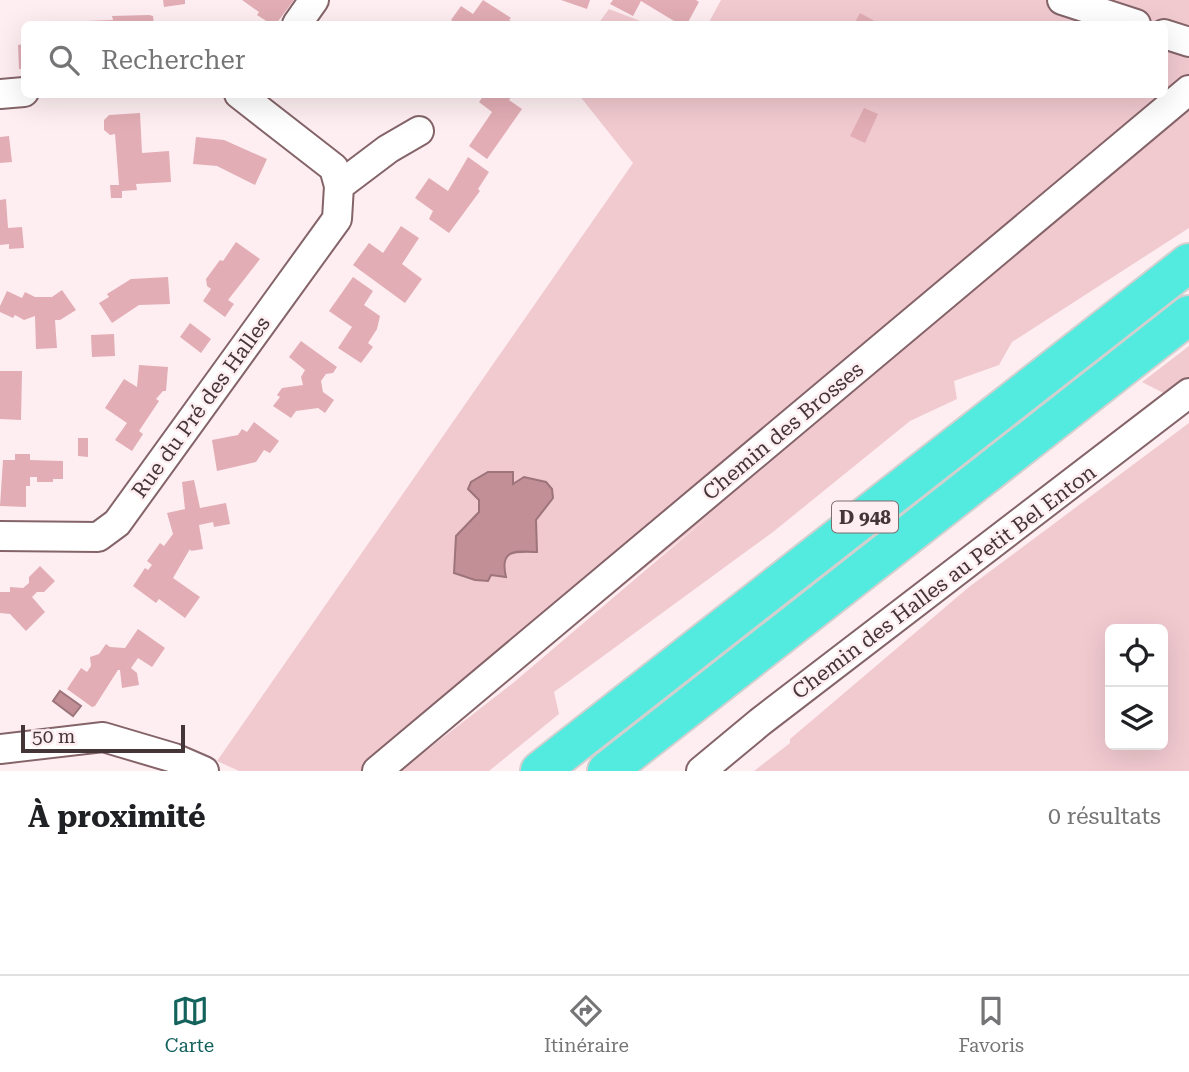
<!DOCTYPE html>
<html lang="fr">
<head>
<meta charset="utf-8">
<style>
  :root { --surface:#fff; --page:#f2f2f2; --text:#202124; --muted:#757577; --line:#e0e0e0; --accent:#14625c }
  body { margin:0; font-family:"Roboto Serif",serif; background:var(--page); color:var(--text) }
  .controls { position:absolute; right:21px; bottom:21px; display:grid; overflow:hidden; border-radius:10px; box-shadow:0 7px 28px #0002 }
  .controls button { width:63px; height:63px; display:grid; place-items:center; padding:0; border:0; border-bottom:2px solid var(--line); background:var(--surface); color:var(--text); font:35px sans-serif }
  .scale { position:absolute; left:21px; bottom:18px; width:164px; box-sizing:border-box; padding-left:7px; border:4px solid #443638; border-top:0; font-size:19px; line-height:24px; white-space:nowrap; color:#443638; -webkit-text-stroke:5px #feeef1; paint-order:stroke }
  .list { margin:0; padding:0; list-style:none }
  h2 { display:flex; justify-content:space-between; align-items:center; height:91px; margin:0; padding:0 28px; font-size:30px }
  h2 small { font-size:23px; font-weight:400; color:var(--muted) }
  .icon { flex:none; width:38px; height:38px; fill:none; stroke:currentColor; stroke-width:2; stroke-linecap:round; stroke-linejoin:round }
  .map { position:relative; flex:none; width:1189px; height:771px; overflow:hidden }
  .search { position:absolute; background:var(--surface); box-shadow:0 7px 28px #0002; left:21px; right:21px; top:21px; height:77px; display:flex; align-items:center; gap:18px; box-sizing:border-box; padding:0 24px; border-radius:10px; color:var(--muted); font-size:26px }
  .sheet { height:203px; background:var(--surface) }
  nav { display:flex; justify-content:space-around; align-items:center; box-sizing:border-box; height:98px; border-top:2px solid var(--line); background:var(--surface); font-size:19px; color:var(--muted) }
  nav a { display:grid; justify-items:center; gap:4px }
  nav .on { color:var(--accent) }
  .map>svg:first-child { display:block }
</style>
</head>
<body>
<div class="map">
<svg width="1189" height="771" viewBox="0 0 1189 771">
  <rect width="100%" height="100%" fill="#feeef1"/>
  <!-- green -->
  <path fill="#f1cad0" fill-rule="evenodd" d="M721 0H1189V228L1012 342 999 365 954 381 957 399 910 421 773 532 554 692 559 714 489 771H400L513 683 708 517 395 771H239L217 761 633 163 579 95 1164 94V24H708Z
    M609 9 648 24H598Z
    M1189 346V391L1177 400 1142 382Z
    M1189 423V771H754L790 743V739L969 587ZM1110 629H1163V745H1110Z"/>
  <!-- water -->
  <path fill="#c28f97" stroke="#9c747a" stroke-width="2" d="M488 472H513V484L524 477 546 482 552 489 553 498 536 520 537 552C516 551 499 549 506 577L491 575 488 581 475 580 454 573 456 536 479 512V500L468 489 471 482Z
    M60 691 81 706 73 716 53 701Z"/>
  <!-- building -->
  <path fill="#e2adb5" d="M163 0H185V4L164 7Z
    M242 0H294L276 24H271L257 15 259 12Z
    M483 0 511 18 509 20 516 24H457L451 20 461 6 473 14Z
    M561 0H590L587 9Z
    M613 0H696L699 2 687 24H679L641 1 633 16 610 4Z
    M860 13 880 24H854Z
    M149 15 153 16 154 24H86L85 21 113 20 112 16Z
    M24 44V69H19L18 45Z
    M485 94H513L509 100 522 109 487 159 469 146 492 112 479 102Z
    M864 108 878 114 865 143 850 136Z
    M140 113 142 153 169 151 171 182 136 184 137 190 122 191V198H111L110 185H119L115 134 110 135 104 130V120L109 115Z
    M9 136 12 162 0 163V137Z
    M196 137 224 140 267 159 255 185 217 166 193 164Z
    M468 157 489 172 478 189 480 191 449 233 429 219 433 211 415 198 429 178 448 191Z
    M6 199 8 228 22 227 24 248 9 249V244L0 245V200Z
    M401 226 419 238 402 264 422 279 405 303 353 265 369 243 383 253Z
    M236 242 260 259 228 300 234 304 225 317 203 301 211 289 207 286 206 279 220 260 223 261Z
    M168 277 170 304 139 305 112 323 99 303 109 297 107 294 131 279Z
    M353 277 373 291 364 305 380 316 377 329 368 343 373 347 361 363 338 348 352 327 329 311Z
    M62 290 76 310 60 320H55L57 348 36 349 35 316 24 320 15 315 13 318 0 312V306L7 291 22 298 25 292 35 297H52Z
    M190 323 211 339 201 353 180 337Z
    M114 334 115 356 92 357 91 335Z
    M301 341 337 367 333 373 326 374 321 381 323 392 334 400 325 413 318 408 296 411 291 418 273 406 280 397 277 395 282 388 303 385 301 377 305 370 289 357Z
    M139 365 168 367 166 391H163L156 399 159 401 139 431 143 434 132 451 115 440 127 423 105 408 124 379 137 387Z
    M0 371H22L21 420 0 419Z
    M254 422 279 441 270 453 264 450 256 462 217 471 212 440 238 435 242 429 247 432Z
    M78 438H88V457L78 456Z
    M15 454H30V460L63 461V479H53V482H37V477H30V486H26V507L0 506 3 460H15Z
    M194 480 200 508 226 503 230 524 214 527 213 522 199 525 203 549 191 551 190 549 173 578 200 597 185 618 159 599 156 603 133 586 145 568 148 570 152 565 147 561 160 543 164 546 173 534 167 513 185 509 182 482Z
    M40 566 55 581 44 592H37L32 597 45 612 26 631 10 614 0 613V592H10V587L23 588 29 583V577Z
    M138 629 165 648 152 667 138 658 131 668 137 673 139 685 122 688 120 670H118L95 706 92 707 67 689 81 668 87 672 91 666 90 657 99 654 106 644 110 647 125 648Z"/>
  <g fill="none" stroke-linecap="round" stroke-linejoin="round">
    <defs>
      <path id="minor" d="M1062 0 1136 24
        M297 24 314 0
        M1164 34 1189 42
        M0 94 24 92
        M339 186 388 149 419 131
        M0 536 98 537 117 523 337 219 339 186 334 168 239 94
        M0 749 103 737 174 758 204 771
        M377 771 1189 90
        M701 771 760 722 1189 393"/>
      <path id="highway" d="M540 771 1189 263
        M607 771 1189 315"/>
    </defs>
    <!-- minor casing -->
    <use href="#minor" stroke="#846469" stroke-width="32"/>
    <!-- highway casing -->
    <use href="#highway" stroke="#d2cfcf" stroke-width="42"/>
    <!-- minor -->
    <use href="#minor" stroke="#fff" stroke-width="28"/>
    <!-- highway -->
    <use href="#highway" stroke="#53ebdf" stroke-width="38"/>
  </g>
  <g text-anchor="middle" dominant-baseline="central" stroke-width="5" stroke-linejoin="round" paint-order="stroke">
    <!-- shield labels -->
    <rect fill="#feeef1" stroke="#7c6d70" stroke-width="2" x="832" y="501.5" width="66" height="31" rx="5"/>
    <g font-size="19" font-weight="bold" fill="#443638">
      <text x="865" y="517">D 948</text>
    </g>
    <!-- street labels -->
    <g font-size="21" fill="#443638" stroke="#feeef1">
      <text transform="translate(201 407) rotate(-54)">Rue du Pré des Halles</text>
      <text transform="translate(783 431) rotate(-40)">Chemin des Brosses</text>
      <text transform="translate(944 582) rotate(-37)">Chemin des Halles au Petit Bel Enton</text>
    </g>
  </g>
</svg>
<div class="controls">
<button><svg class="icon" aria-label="locate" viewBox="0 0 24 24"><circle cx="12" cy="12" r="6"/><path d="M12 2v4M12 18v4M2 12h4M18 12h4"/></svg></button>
<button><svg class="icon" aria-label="layers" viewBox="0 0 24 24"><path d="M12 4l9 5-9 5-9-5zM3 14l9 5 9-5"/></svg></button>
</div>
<div class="scale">50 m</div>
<div class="search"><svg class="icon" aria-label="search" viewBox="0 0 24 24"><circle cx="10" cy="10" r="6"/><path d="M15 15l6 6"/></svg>Rechercher</div>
</div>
<section class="sheet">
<h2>À proximité<small>0 résultats</small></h2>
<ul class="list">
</ul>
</section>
<nav>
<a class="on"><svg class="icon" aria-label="map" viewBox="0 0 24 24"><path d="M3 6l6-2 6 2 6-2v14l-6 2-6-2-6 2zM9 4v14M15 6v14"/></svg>Carte</a>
<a><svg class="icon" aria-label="directions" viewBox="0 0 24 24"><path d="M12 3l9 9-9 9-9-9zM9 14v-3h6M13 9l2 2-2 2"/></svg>Itinéraire</a>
<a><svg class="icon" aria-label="saved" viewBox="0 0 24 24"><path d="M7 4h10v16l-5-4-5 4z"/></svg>Favoris</a>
</nav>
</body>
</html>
